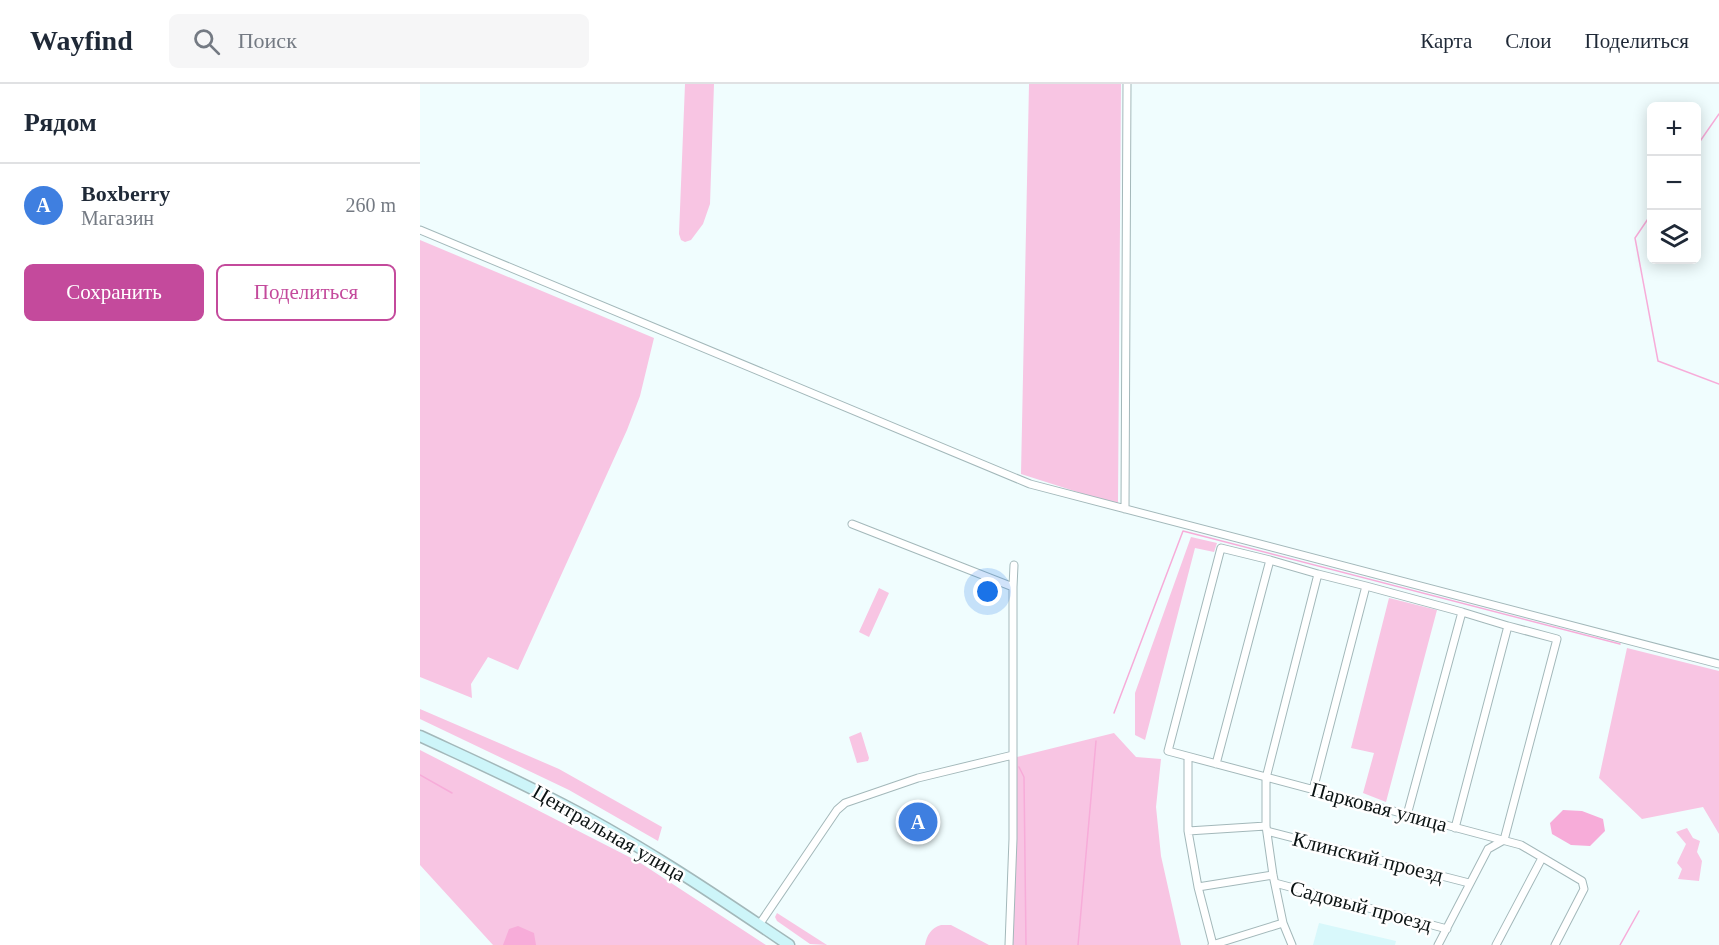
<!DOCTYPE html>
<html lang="ru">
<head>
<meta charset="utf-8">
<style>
  :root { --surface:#fff; --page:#f6f6f7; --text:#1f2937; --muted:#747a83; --line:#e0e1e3; --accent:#c44a9c }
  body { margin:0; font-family:Georgia,serif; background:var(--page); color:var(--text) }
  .controls { position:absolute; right:18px; top:18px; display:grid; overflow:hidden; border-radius:9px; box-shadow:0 3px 15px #0003 }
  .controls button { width:54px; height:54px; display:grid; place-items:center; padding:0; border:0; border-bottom:2px solid var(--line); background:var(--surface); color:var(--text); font:30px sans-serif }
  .you { position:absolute; left:568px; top:508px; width:21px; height:21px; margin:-15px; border:4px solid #fff; border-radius:50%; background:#1a73e8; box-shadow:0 0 0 9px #1a73e833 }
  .badge { display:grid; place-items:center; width:39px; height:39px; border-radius:50%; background:var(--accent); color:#fff; font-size:20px; font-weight:700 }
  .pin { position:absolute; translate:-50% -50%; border:3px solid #fff; box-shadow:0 2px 6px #0006 }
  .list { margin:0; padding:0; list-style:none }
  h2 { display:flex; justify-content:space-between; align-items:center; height:78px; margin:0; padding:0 24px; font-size:26px }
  h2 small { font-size:20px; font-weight:400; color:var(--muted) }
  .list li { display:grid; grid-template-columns:39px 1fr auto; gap:18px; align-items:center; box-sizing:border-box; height:84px; padding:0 24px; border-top:2px solid var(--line) }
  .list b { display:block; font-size:22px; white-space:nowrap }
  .list p { margin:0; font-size:20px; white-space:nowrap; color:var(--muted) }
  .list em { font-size:20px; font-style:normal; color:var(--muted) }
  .actions { display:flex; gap:12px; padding:18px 24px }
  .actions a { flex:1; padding:14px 0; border:2px solid var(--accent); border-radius:9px; text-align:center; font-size:21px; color:var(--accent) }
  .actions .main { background:var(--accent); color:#fff }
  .icon { flex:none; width:33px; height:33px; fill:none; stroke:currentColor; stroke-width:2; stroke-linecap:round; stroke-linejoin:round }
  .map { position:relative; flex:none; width:1299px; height:861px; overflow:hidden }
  header { display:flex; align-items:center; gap:36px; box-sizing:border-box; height:84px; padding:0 30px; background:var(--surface); border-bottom:2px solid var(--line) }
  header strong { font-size:28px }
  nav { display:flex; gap:33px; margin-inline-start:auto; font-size:21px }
  .search { width:420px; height:54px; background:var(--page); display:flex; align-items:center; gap:15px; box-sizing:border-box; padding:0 21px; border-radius:9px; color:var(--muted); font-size:22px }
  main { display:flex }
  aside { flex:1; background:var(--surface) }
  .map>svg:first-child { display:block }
</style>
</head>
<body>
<header>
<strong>Wayfind</strong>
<div class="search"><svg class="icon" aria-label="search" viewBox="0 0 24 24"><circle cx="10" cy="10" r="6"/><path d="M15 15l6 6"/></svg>Поиск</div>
<nav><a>Карта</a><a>Слои</a><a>Поделиться</a></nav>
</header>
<main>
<aside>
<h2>Рядом<small></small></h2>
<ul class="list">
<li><span class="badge" style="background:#3f7fe0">A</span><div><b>Boxberry</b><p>Магазин</p></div><em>260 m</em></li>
</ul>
<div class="actions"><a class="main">Сохранить</a><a>Поделиться</a></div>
</aside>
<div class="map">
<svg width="1299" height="861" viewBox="0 0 1299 861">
  <rect width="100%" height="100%" fill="#f0fdfe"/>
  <!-- built -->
  <path fill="#d8f8fb" d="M899 839 976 857 975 861H893Z"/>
  <!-- green -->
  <path fill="#f8c5e3" d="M265 0H294L290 120 283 140 271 156 265 158 261 156 259 150Z
    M609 0H701L698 421 601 390Z
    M0 156 234 254 220 312 207 346 98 586 68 573 51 600 52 614 0 593Z
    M771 453 797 459 794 468 775 464 725 656 715 651V609Z
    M459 504 469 509 449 553 439 548Z
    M969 514 1017 526 966 718 943 709 954 669 931 664Z
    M1207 564 1299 587V750L1283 723 1222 735 1179 694Z
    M0 625 139 685 242 743 238 757 149 706 0 635Z
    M441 648 449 674 448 677 437 679 429 653Z
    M694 649 716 673 741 675 736 723 741 772 761 861H589L593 674Z
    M0 666 219 778 346 861H73L0 781Z
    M1267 744 1273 754 1280 757 1277 768 1282 777 1279 797 1258 795 1262 785 1257 779 1266 760 1256 748Z
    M357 829 407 861 390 860 357 837 355 833Z
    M521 841H531L569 861H505C507 851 511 844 521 841Z"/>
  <!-- water -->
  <path fill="#f7acd9" d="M1143 726 1162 727 1183 735 1185 747 1170 762 1151 761 1132 750 1130 739Z
    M98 842 114 849 116 861H83L89 845Z"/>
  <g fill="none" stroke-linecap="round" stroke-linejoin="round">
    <!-- stream -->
    <path stroke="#f7acd9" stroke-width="1.5" d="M1276 63 1299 30
      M1232 129 1215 154 1238 277 1299 300
      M694 629 763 447 1200 560
      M599 683 604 693 606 861
      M0 691 32 709
      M658 861 676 657
      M1200 861 1219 827"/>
    <defs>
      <path id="minor" d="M0 146 610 400 1299 580
        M705 425 707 0
        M432 440 593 503V755L589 861
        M850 476 801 464 748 667 1101 761 1162 797 1164 805 1135 861
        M593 503 594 481
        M768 673V747L778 803 793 861
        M796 680 850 476 898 490
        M893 706 946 502 1042 528 987 731
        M1035 744 1088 542 1042 528
        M768 747 846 742
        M847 747 1049 799
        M855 799 1027 845
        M778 803 853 791
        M339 841 417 726 425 719 498 694 593 671
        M792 861 863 839
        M872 861 863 839 853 791 846 742V694L898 490 946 502
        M1018 861 1068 765 1084 756 1137 555 1088 542
        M1076 861 1122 774"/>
      <path id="secondary" d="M0 652C43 672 86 691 128 713 212 755 291 808 369 861"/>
    </defs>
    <!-- minor casing -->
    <use href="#minor" stroke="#a3b8ba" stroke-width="9"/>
    <!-- secondary casing -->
    <use href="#secondary" stroke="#a3b8ba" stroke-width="13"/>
    <!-- minor -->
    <use href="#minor" stroke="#fff" stroke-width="7"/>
    <!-- secondary -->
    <use href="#secondary" stroke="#cdf5f9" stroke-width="10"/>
  </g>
  <g text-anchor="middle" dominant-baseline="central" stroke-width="5" stroke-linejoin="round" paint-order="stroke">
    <!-- street labels -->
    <g font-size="21" fill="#0b1313" stroke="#fff">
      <text transform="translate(959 723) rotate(15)">Парковая улица</text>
      <text transform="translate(189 749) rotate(30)">Центральная улица</text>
      <text transform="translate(948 773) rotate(14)">Клинский проезд</text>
      <text transform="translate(941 822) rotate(15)">Садовый проезд</text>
    </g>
  </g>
</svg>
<div class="controls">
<button>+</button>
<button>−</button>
<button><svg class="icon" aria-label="layers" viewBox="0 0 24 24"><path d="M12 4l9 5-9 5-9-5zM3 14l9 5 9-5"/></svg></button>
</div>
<div class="you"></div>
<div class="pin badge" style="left:498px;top:738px;background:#3f7fe0">A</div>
</div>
</main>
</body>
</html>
